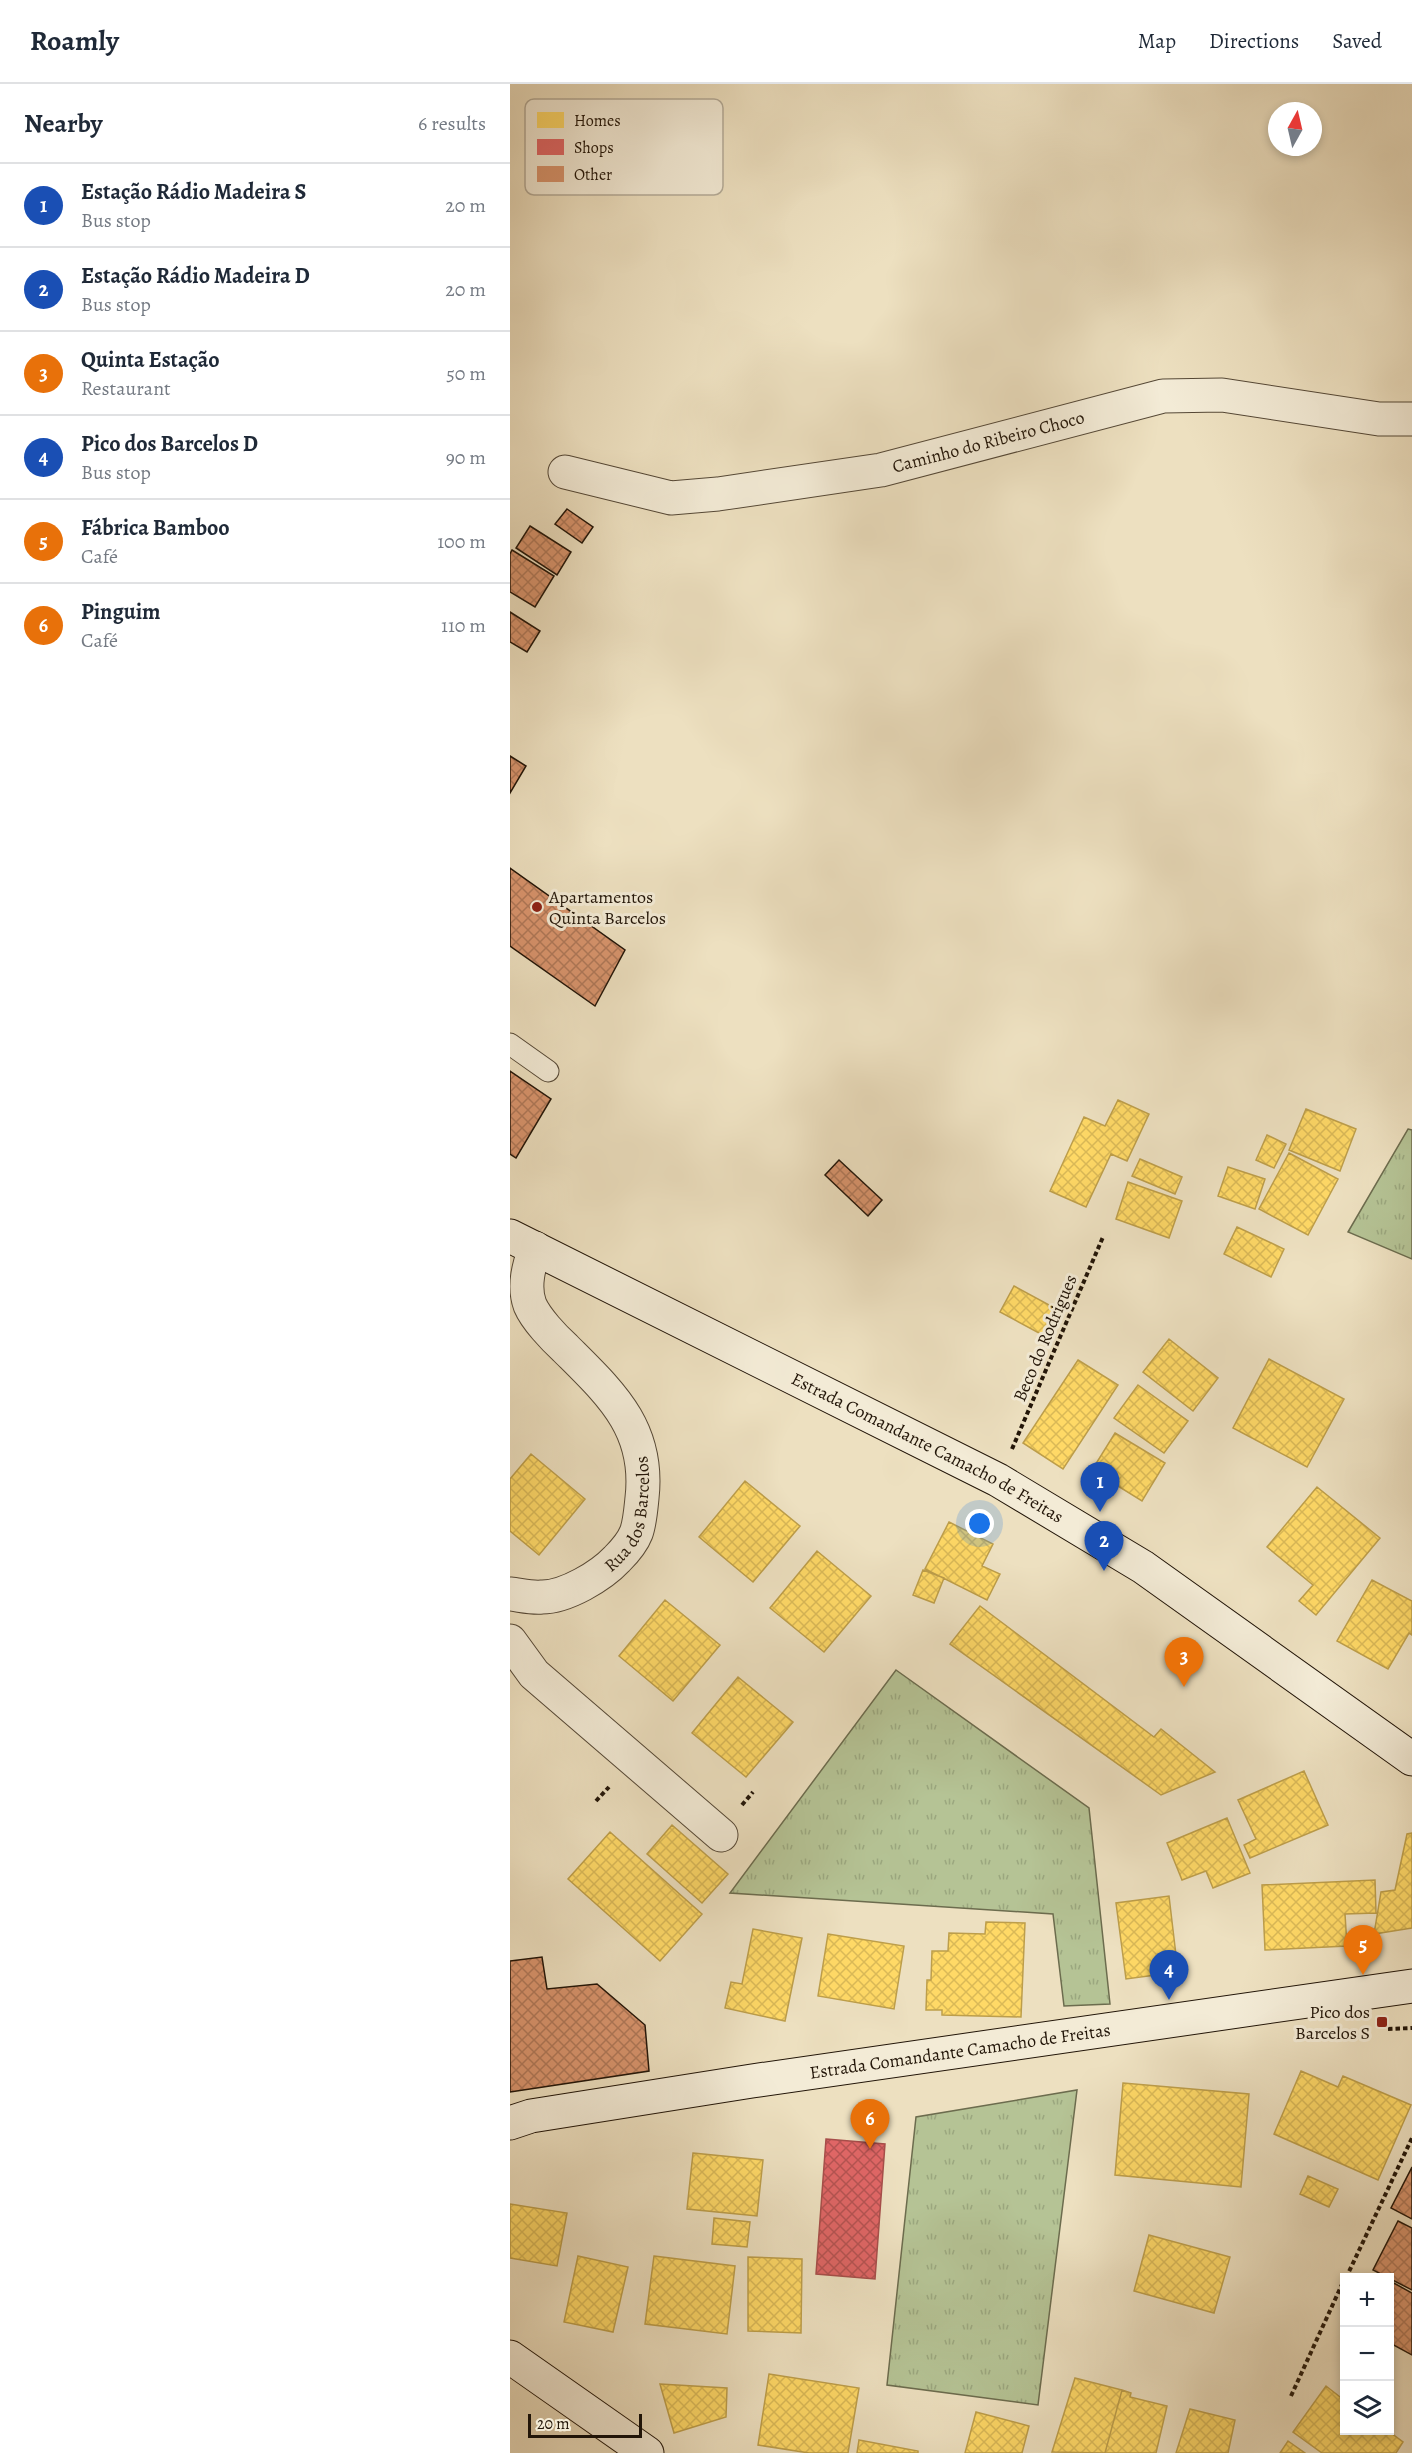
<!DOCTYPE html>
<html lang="en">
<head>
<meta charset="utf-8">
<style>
  :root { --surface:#fff; --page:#f6f6f7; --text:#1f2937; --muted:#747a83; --line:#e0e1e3; --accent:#db2777 }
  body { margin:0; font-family:Alegreya,serif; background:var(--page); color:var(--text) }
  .controls { position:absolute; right:18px; bottom:18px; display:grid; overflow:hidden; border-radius:0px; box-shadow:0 3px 9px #0003 }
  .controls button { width:54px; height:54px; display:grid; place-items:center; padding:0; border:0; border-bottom:2px solid var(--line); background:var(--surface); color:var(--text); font:30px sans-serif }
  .compass { position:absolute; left:758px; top:18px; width:54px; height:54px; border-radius:50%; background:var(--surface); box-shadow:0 3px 9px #0003; rotate:8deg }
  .scale { position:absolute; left:18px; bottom:15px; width:114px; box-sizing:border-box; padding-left:6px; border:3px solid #221508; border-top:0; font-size:16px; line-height:21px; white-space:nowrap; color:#221508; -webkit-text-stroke:4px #f3ebd6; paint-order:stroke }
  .you { position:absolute; left:470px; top:1440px; width:21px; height:21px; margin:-15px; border:4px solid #fff; border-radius:50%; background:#1a73e8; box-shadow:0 0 0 9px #1a73e833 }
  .badge { display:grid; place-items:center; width:39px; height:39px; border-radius:50%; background:var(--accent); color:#fff; font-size:20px; font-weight:700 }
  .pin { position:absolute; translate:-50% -50px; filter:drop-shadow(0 2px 3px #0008) }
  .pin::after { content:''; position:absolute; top:32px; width:21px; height:18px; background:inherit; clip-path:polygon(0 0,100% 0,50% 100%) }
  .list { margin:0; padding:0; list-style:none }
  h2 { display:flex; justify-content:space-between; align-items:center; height:78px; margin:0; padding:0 24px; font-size:26px }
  h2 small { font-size:20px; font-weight:400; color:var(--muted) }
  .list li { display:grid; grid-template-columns:39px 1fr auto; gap:18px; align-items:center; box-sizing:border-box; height:84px; padding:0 24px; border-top:2px solid var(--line) }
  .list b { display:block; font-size:22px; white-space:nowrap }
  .list p { margin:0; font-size:20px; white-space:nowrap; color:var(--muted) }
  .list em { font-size:20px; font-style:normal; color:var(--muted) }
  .icon { flex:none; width:33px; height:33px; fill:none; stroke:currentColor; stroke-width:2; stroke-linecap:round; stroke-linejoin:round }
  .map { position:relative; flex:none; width:902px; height:2369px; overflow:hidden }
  header { display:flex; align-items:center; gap:36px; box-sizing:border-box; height:84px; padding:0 30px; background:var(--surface); border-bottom:2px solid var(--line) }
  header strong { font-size:28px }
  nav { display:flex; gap:33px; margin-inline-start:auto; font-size:21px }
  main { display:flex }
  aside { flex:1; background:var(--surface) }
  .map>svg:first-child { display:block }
</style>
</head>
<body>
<header>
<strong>Roamly</strong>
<nav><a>Map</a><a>Directions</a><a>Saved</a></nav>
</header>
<main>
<aside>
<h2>Nearby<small>6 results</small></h2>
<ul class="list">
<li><span class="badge" style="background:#1a4fb4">1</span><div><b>Estação Rádio Madeira S</b><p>Bus stop</p></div><em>20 m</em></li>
<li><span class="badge" style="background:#1a4fb4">2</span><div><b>Estação Rádio Madeira D</b><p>Bus stop</p></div><em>20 m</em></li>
<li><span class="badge" style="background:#e8710a">3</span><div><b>Quinta Estação</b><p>Restaurant</p></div><em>50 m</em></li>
<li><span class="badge" style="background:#1a4fb4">4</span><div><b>Pico dos Barcelos D</b><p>Bus stop</p></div><em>90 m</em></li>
<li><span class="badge" style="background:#e8710a">5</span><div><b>Fábrica Bamboo</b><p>Café</p></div><em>100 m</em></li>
<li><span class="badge" style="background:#e8710a">6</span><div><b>Pinguim</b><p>Café</p></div><em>110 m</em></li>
</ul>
</aside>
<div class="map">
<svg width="902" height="2369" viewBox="0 0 902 2369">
  <defs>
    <pattern id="grass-tufts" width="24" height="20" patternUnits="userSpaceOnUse" patternTransform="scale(1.5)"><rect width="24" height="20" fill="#b5c395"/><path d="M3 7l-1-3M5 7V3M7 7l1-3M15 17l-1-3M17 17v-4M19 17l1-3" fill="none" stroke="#9ba77f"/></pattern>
    <pattern id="homes-cross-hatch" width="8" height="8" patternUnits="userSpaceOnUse" patternTransform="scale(1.5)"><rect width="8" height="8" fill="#ffd966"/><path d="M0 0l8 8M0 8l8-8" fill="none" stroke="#dab957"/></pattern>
    <pattern id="shops-cross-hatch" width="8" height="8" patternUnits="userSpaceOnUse" patternTransform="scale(1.5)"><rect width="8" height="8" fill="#e06666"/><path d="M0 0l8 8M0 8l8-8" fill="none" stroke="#b55352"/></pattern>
    <pattern id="building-cross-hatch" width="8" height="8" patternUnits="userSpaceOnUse" patternTransform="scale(1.5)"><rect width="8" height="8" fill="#d8946d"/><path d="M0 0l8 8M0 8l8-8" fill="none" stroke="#af7858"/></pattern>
  </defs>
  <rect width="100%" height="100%" fill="#ede0c0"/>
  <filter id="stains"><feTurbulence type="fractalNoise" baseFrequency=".00333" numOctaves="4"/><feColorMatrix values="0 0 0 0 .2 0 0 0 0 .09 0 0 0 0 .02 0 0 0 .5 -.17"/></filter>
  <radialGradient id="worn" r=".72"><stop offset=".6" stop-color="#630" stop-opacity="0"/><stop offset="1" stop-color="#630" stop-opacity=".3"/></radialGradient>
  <!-- grass -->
  <path fill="url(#grass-tufts)" stroke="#6c6c4e" stroke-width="1.5" d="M898 1045 902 1046V1175L838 1148Z
    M386 1586 579 1724 600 1920 554 1922 543 1830 220 1809Z
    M567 2006 528 2321 377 2301 406 2033Z"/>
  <!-- homes -->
  <path fill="url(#homes-cross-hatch)" stroke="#bd9e4a" stroke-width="1.5" d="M608 1016 639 1030 617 1077 601 1070 576 1123 540 1107 574 1033 595 1042Z
    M796 1025 846 1045 830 1087 779 1066Z
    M757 1051 776 1060 764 1084 746 1076Z
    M779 1069 828 1095 798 1151 749 1125Z
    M630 1075 672 1093 665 1110 622 1092Z
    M718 1083 755 1095 745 1125 708 1112Z
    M618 1098 672 1117 659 1154 606 1135Z
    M727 1143 774 1165 761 1193 714 1170Z
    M504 1202 554 1229 540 1255 490 1228Z
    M659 1255 708 1294 683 1327 633 1288Z
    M759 1275 834 1315 797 1383 723 1344Z
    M568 1276 608 1301 553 1385 513 1359Z
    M628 1301 678 1337 654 1369 604 1334Z
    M605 1349 655 1379 632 1417 582 1386Z
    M21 1370 75 1415 29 1471 0 1447V1395Z
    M235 1397 290 1442 243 1498 189 1453Z
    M807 1403 870 1454 806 1531 789 1517 803 1501 757 1463Z
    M439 1438 483 1460 472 1482 490 1490 477 1516 415 1485Z
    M307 1467 361 1512 314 1568 260 1524Z
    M413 1486 434 1494 424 1519 403 1511Z
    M862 1496 902 1517V1551L899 1549 878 1585 827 1557Z
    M155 1516 210 1561 163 1617 109 1572Z
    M470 1522 644 1653 651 1645 705 1688 651 1711 440 1560Z
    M228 1593 283 1638 236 1693 182 1649Z
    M794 1687 818 1741 740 1774 734 1761 746 1755 728 1716Z
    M717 1734 740 1789 703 1804 696 1787 672 1796 657 1759Z
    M162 1741 218 1790 192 1819 137 1770Z
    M100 1748 192 1830 150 1877 58 1795Z
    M902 1749V1844L864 1850 871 1808 885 1806 897 1750Z
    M865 1796 866 1829 835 1830 837 1862 755 1866 752 1801Z
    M659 1812 668 1888 616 1895 606 1819Z
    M476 1838 515 1839 511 1933 432 1931V1926H416L417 1896H421L422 1867H438L439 1849 475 1850Z
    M243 1845 292 1854 275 1937 215 1924 221 1898 232 1900Z
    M318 1850 394 1862 384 1925 308 1912Z
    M791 1987 828 2003 833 1992 901 2021 868 2096 764 2050Z
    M613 1999 739 2010 731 2103 605 2091Z
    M183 2069 253 2076 247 2132 177 2125Z
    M798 2092 828 2105 819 2123 790 2110Z
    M0 2120 57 2129 47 2182 0 2174Z
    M204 2134 240 2138 237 2163 202 2160Z
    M639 2151 720 2173 704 2229 624 2207Z
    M68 2172 118 2183 103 2248 54 2238Z
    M144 2172 225 2182 217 2250 135 2240Z
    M238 2173 292 2175 291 2249 238 2247Z
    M259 2290 349 2304 338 2369H299L248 2361Z
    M565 2294 612 2306 595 2369 542 2368Z
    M150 2300 217 2304 216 2333 164 2349Z
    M816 2302 834 2316V2346H877L893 2358 886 2369H812L783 2348Z
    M612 2306 621 2309 620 2313 657 2322 646 2369H595Z
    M680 2325 725 2336 718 2369H666Z
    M466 2328 519 2342 512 2369H455Z
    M349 2356 408 2367V2369H347Z
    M778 2357 795 2369H770Z"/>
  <!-- shops -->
  <path fill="url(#shops-cross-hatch)" stroke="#a74e4a" stroke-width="1.5" d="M316 2055 375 2060 365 2195 306 2190Z"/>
  <!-- building -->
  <path fill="url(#building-cross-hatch)" stroke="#221508" stroke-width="1.5" d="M57 425 83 443 72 459 45 440Z
    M20 442 61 468 47 491 6 464Z
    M2 466 44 492 25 523 0 508V470Z
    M0 528 30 547 17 568 0 558Z
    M0 672 16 682 0 709Z
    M0 784 115 866 85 922 0 862Z
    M0 987 41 1015 6 1074 0 1070Z
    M329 1076 372 1116 358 1132 315 1091Z
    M32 1873 37 1905 87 1900 135 1941 139 1987 0 2008V1877Z
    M902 2083V2135L881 2124Z
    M888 2137 902 2144V2206L863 2186Z
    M880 2197 902 2209V2271L880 2259Z"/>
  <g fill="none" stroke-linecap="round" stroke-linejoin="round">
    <defs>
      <path id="service" d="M0 960 38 987"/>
      <g id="minor">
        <path id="s1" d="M55 388 161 414 208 410 371 386 653 312 712 311 869 335H902"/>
        <path id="s2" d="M0 1510C10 1511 21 1514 32 1513 56 1513 91 1492 107 1475 129 1453 129 1444 132 1414 140 1344 100 1309 55 1264 44 1254 26 1235 20 1221 13 1202 19 1182 25 1164"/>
        <path d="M0 1557 24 1590 211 1751"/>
      </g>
      <g id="secondary">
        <path id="s3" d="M0 1152 488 1396 633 1483 902 1675"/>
        <path id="s4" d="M0 2039 21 2032 242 1997 902 1902"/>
        <path d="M0 2273 137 2369"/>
      </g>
    </defs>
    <!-- service casing -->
    <use href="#service" stroke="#554836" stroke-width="23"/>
    <!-- minor casing -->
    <use href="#minor" stroke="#554836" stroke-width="35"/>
    <!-- secondary casing -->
    <use href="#secondary" stroke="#221508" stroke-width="35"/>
    <!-- path -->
    <path stroke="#221508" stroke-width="4" stroke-dasharray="4.5 3" stroke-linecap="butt" d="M502 1365 593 1153
      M86 1717 99 1703
      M232 1721 243 1708
      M878 1945 902 1944
      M836 2194 902 2054
      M781 2312 834 2196"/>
    <!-- service -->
    <use href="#service" stroke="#f3ebd6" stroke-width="21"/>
    <!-- minor -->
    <use href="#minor" stroke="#f3ebd6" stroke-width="33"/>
    <!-- secondary -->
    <use href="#secondary" stroke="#f3ebd6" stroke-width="33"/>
  </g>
  <!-- markers -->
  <g fill="#8f2418" stroke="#f3ebd6" stroke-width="2">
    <circle cx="27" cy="823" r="6"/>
    <rect x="866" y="1932" width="12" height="12" rx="3"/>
  </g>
  <g text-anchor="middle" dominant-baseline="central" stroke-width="6" stroke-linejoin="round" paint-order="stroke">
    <!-- street labels -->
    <g font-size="18" fill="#221508" stroke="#f3ebd6">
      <text stroke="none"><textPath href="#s1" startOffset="432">Caminho do Ribeiro Choco</textPath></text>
      <text transform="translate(535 1254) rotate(-67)">Beco do Rodrigues</text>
      <text stroke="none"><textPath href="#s3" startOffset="468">Estrada Comandante Camacho de Freitas</textPath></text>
      <text stroke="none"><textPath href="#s2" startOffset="166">Rua dos Barcelos</textPath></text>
      <text stroke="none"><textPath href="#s4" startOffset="456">Estrada Comandante Camacho de Freitas</textPath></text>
    </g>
    <!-- poi labels -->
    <g font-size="18" fill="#221508" stroke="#f3ebd6" text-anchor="start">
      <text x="39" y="813">Apartamentos<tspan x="39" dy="21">Quinta Barcelos</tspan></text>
      <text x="860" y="1928" text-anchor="end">Pico dos<tspan x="860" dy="21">Barcelos S</tspan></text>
    </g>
  </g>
  <!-- legend -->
  <rect x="15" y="15" width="198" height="96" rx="9" fill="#f3ebd6" stroke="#b4ab98" stroke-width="1.5"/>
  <rect x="27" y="28" width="27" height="16" fill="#ffd966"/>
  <rect x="27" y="55" width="27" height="16" fill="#e06666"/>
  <rect x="27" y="82" width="27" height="16" fill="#d8946d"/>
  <g font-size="16" fill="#221508">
    <text x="64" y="42">Homes</text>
    <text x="64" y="69">Shops</text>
    <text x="64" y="96">Other</text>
  </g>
  <rect width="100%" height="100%" filter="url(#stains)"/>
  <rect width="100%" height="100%" fill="url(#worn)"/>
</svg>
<div class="controls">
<button>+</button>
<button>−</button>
<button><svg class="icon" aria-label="layers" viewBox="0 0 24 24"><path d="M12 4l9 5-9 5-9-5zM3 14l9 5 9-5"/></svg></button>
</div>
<svg class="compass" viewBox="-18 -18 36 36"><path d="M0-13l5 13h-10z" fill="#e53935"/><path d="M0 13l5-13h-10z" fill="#747a83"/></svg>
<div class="scale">20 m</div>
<div class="you"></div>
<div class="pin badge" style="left:590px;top:1428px;background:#1a4fb4">1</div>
<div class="pin badge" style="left:594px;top:1487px;background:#1a4fb4">2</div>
<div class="pin badge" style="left:674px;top:1603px;background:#e8710a">3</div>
<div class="pin badge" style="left:659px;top:1916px;background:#1a4fb4">4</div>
<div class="pin badge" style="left:853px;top:1891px;background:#e8710a">5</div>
<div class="pin badge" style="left:360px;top:2065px;background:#e8710a">6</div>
</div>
</main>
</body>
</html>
